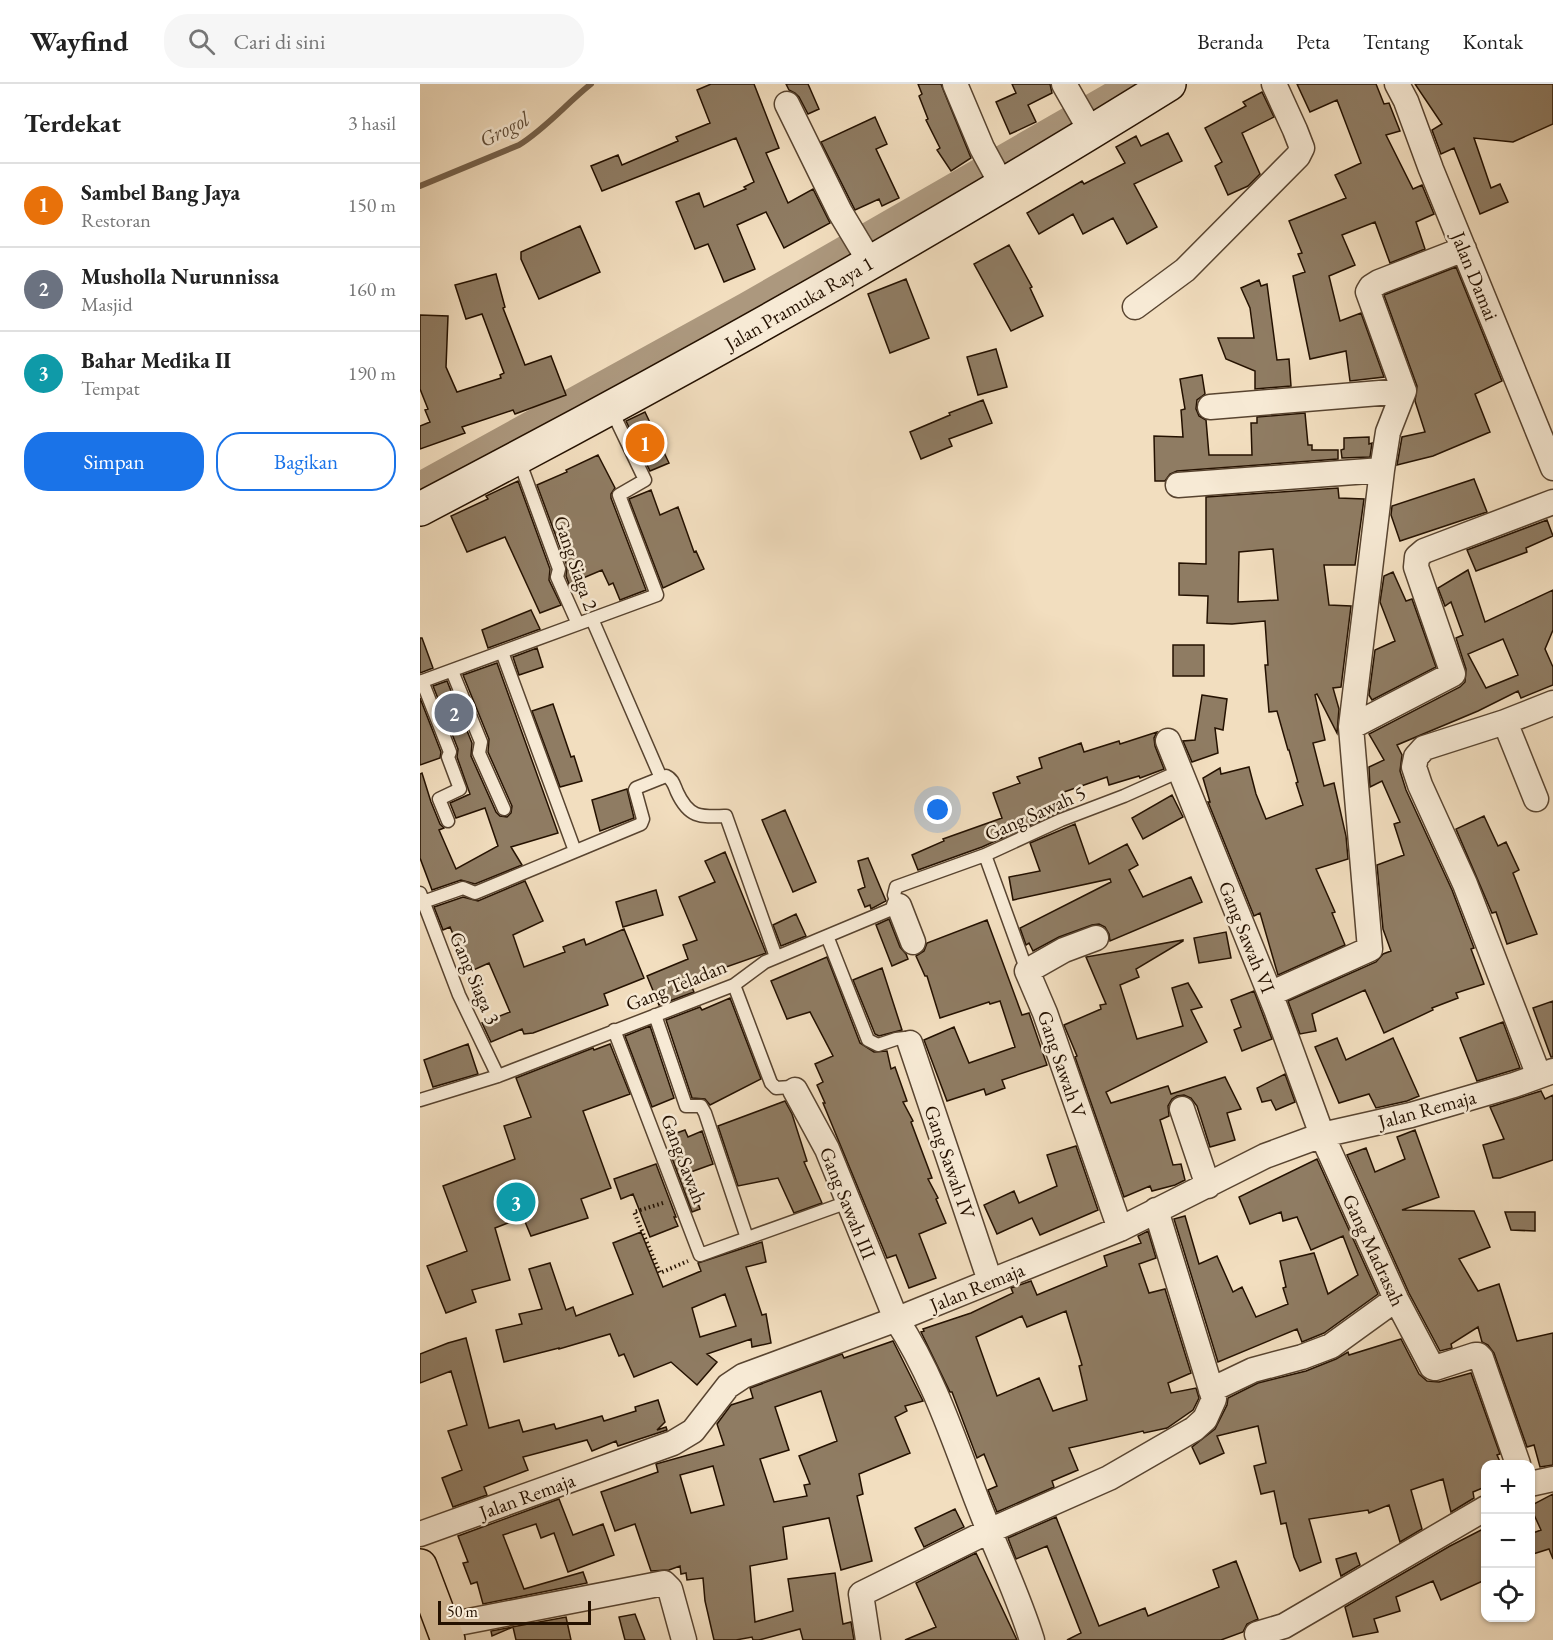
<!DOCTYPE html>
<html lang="id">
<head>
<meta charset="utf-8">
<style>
  :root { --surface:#fff; --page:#f6f6f6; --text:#222; --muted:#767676; --line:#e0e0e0; --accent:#1a73e8 }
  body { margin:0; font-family:"EB Garamond",serif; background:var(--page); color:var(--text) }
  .controls { position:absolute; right:18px; bottom:18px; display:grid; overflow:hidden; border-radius:12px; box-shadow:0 2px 4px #0004 }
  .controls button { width:54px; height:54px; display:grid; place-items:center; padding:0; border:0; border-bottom:2px solid var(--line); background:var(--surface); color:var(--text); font:30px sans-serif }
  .scale { position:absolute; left:18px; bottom:15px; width:153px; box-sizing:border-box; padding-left:6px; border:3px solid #241100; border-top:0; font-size:16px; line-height:21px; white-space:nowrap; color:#241100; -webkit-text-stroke:4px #f7ead5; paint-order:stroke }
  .you { position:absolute; left:518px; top:726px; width:21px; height:21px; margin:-15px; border:4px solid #fff; border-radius:50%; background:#1a73e8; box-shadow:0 0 0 9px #1a73e833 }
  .badge { display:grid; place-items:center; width:39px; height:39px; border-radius:50%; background:var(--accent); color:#fff; font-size:20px; font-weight:700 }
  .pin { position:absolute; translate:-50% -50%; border:3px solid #fff; box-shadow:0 2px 6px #0006 }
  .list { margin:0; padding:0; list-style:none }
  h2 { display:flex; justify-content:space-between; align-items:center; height:78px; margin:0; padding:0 24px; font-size:26px }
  h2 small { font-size:20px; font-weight:400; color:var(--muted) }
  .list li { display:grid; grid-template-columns:39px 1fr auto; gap:18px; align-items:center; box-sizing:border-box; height:84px; padding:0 24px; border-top:2px solid var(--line) }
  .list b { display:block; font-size:22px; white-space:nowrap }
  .list p { margin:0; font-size:20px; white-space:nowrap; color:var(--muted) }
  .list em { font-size:20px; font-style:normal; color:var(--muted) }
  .actions { display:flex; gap:12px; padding:18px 24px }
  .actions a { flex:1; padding:14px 0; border:2px solid var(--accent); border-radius:24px; text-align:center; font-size:21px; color:var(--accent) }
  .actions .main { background:var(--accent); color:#fff }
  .icon { flex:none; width:33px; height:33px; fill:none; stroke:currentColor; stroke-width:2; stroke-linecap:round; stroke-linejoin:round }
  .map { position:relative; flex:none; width:1133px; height:1556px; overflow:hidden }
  header { display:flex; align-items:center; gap:36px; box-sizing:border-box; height:84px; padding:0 30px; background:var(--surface); border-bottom:2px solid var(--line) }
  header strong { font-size:28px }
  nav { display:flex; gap:33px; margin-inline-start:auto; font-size:21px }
  .search { width:420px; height:54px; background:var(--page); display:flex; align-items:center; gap:15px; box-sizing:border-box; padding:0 21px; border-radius:24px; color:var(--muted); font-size:22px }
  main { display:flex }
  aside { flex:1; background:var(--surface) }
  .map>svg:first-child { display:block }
</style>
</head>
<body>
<header>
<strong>Wayfind</strong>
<div class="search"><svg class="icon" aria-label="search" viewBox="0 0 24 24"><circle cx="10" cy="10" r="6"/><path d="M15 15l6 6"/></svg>Cari di sini</div>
<nav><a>Beranda</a><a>Peta</a><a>Tentang</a><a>Kontak</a></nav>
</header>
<main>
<aside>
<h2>Terdekat<small>3 hasil</small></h2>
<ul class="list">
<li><span class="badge" style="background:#e8710a">1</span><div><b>Sambel Bang Jaya</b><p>Restoran</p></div><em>150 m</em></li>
<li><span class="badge" style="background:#6b7280">2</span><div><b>Musholla Nurunnissa</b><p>Masjid</p></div><em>160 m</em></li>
<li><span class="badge" style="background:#0f9aa8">3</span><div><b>Bahar Medika II</b><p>Tempat</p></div><em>190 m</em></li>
</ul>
<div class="actions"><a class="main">Simpan</a><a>Bagikan</a></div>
</aside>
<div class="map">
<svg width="1133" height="1556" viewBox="0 0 1133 1556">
  <rect width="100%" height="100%" fill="#f2debf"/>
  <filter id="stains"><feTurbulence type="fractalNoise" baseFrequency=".00333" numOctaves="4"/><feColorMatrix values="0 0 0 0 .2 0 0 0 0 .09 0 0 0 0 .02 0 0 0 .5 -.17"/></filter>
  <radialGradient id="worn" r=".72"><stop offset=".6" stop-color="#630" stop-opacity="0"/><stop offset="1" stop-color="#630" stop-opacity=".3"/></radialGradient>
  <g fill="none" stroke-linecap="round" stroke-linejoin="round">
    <!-- stream -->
    <path stroke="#76624c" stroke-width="6" d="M0 102 99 61C125 45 147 19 171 0"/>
    <!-- canal -->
    <path stroke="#ac987e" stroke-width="21" d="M0 398 325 219 706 0"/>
  </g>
  <!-- building -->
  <path fill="#8f7c63" stroke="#241100" stroke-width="1.5" fill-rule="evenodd" d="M291 0H334L359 64 346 69 368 119 393 105 410 139 364 164 346 128 317 141 335 185 304 198 288 160 275 165 256 118 279 109 284 123 326 105 324 103 334 98 316 54 182 107 171 82 198 71 202 81 258 57 256 53 290 39 277 6Z
    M366 0H388L399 25 388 30 379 13 375 9 369 6Z
    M498 0H521L551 74 531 87 517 66 520 64 506 36 508 35 499 12 502 10Z
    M592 0H630L632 9 608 21 616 38 590 50 576 18 596 9Z
    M877 0H956L964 20 969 19 980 47 966 51 993 105 1002 101 1014 130 996 138 1005 165 970 179 955 138 922 151 935 181 909 192 920 237 941 229 964 293 930 297 926 267 890 275 873 192 885 188 878 170 882 169 869 137 926 114 915 91 941 79 917 16 890 28Z
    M995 0H1133V40L1093 58 1054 54 1071 104 1080 100 1088 118 1060 130 1034 64 1021 70 1012 46 1022 40Z
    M842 8 854 33 822 49 840 90 828 102 808 111 795 82 802 78 785 44 826 22 823 18Z
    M455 33 467 60 456 65 479 114 462 122 459 115 435 126 401 58Z
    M748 49 762 77 714 100 737 143 707 160 693 134 663 150 653 130 619 150 607 129 662 97 664 100 705 79 696 63 716 52 721 62Z
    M160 142 180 188 119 215 101 175V168Z
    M589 161 612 203 610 204 623 232 591 247 554 180Z
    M1036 183 1082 297 1055 310 1070 348 1013 372 977 381 982 353 1005 348 995 317 997 302 964 211Z
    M76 190 85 223 83 224 105 281 131 272 146 311 95 330 93 326 42 343 45 349 0 365V342L10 338 5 326 8 325 0 305V231L28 232 26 283 37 308 81 294 80 291 84 289 62 230 46 235 35 201Z
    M486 195 509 254 470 269 448 210Z
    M839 196 841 202 847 200 857 276 869 275 871 302 835 305V287L806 275 798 254H834L830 224 821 204Z
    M576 265 587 303 558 311 547 273Z
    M782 291 785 310 777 316 776 325 779 332 786 336 789 371H832L831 339H837V333L885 329 888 361H892V366H918V375L757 387 750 390 745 397H735L734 352 763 353 761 326 765 325 760 295Z
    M563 316 572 339 529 355 532 362 501 375 490 348 530 331 529 329Z
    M225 328 249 379 230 387 206 337Z
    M949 353V360L952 359 950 373 922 374 921 366 924 365V354Z
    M178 371 195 404 191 410V414L226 506 200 516 193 499 189 501 182 486 149 500 146 492 147 482 117 401 147 388 146 386Z
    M1054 395 1067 428 980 457 971 431 972 422Z
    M98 397 130 485 129 496 141 521 120 529 85 453 47 468 31 432 68 415 66 412Z
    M918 404 919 414 944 415 935 481H904L909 521 931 522 921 603 913 604 919 625 917 649 897 610 895 611 905 656 893 659 904 702 914 699 926 752 928 775 896 785 915 828 912 829 925 861 858 891 840 829 834 832 788 718H790L783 694 800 684 801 690 829 683 836 710 846 735 883 721 876 699 878 698 869 666H868L857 627 849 628 845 581H848L845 537 812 540 787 539 788 512 759 511V479L786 480V413ZM853 465 858 516 818 518 819 468Z
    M231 406 240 431 258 423 274 468 276 467 284 485 243 504 209 415Z
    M1127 436 1133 452 1106 464 1107 468 1056 487 1047 466Z
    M1048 486 1065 538 1133 506V546L1125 565 1133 583V601L1101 614 1098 607 1058 627 977 661 982 671 980 687 986 706 1032 806 1054 864 1051 865 1064 900 1036 909 1038 914 1012 924 1013 926 964 949 945 906 892 930 896 947 880 950 868 917 956 878 963 870 971 867 963 845 957 781 984 771 974 740 980 738 962 697 950 703 949 683 964 676 949 650 1040 603 1045 598 1046 585 1036 554 1043 551 1031 518 1025 522 1018 504ZM1083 555 1098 591 1066 604 1048 570Z
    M973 488 986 517 992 515 1016 583 952 616 949 611 955 566 975 557 960 518 964 492Z
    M111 526 120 545 68 564 62 546Z
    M0 554H2L13 584 0 589Z
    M753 561H784V592H753Z
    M117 564 123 583 99 591 93 573Z
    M77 579 138 749 91 763 102 781 55 800 41 796 12 806 0 774V690L2 689 11 718 20 740 24 744 19 746 36 785 78 762 65 724 36 734 30 719 50 710 37 673 38 665 13 602 27 597 52 659 51 672 76 728 80 732 87 733 91 729 92 722 68 668 69 655 43 591Z
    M782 611 807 615 803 646 795 644 798 669 772 678 763 657 775 656Z
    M0 614 21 668 20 674 0 681Z
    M133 620 151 673 154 672 162 697 140 703 112 627Z
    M737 648 734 654 735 662 744 685 720 694 719 692 689 701 687 693 644 708 649 724 562 763 498 786 492 771 524 757 523 755 582 734 573 709 600 699 597 693 622 684 619 674 661 659 664 668 699 657 700 660Z
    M207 705 214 734 180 747 172 716Z
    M752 711 763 733 723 755 712 734Z
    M365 726 396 798 373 808 342 736Z
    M1064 732 1078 762 1086 758 1099 786 1093 789 1117 850 1087 860 1076 828 1072 829 1036 745Z
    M655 740 669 780 707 760 718 781 709 786 723 813 771 793 782 818 690 857 689 850 685 843 679 840 672 841 639 853 613 867 609 859 606 861 600 844 691 798 690 795 593 816 589 793 620 787 610 759Z
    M305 768 346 869 269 896 274 908 239 921 227 892 268 875 263 861 277 856 259 813 295 798 285 777Z
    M448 774 466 817 451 825 450 821 445 823 438 806 445 803 438 777Z
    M105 797 123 837 93 851 104 883 145 868 143 863 164 855 166 861 204 845 224 894 184 910 188 921 113 949 104 950 102 945 71 958 62 939 90 928 69 879 49 888 30 843 23 846 14 823 43 813 58 817Z
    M236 806 243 831 203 843 196 818Z
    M376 830 386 852 361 862 353 841Z
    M469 835 480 863 486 870 488 875 472 882 456 841Z
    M567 836 602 931 609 929 627 981 582 996 585 1004 566 1011 564 1005 527 1017 504 956 534 943 549 979 595 963 580 917 570 920 569 918 520 934 507 892H505L496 872 504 867 507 859Z
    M806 848 811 874 779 879 774 854Z
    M763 856V857L716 885 719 893 700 901 717 955 763 942 752 904 768 899 782 923 771 926 787 958 686 1008 691 1019 748 1002 751 1010 805 993 821 1025 807 1029 815 1056 790 1063 777 1022 771 1014 764 1011 757 1012 752 1015 748 1022 749 1032 740 1036 753 1081 761 1080 765 1096 755 1101 732 1107 730 1102 704 1113 655 973 657 972 644 941 681 925 680 921 686 920 666 873Z
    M407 873 440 959 454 968 467 967 471 985 475 983 487 1017 483 1018 493 1037 491 1038 512 1094 508 1095 518 1114 516 1115 526 1139 499 1150 516 1194 489 1204 476 1171 467 1174 403 1019H405L397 1001 403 998 395 980 413 972 390 928 367 935 351 897Z
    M462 884 482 946 459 952 455 950 433 896Z
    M834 907 852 955 822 967 814 946 821 943 811 916Z
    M310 914 341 995 290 1021 285 1015 272 1014 246 936 280 923 282 926Z
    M1133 917V973H1131L1113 924Z
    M1083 938 1100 984 1057 997 1040 954Z
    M230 942 254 1014 232 1023 205 952Z
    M917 954 926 976 973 954 999 1012 987 1017 956 1024 949 1010 919 1019 895 963Z
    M48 960 58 990 13 1003 4 976Z
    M190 960 210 1010 163 1027 191 1104 161 1115 168 1134 111 1152 103 1133 75 1144 90 1196 52 1206 56 1218 26 1229 7 1182 47 1167 23 1102 95 1075 84 1042 111 1033 96 994 173 964 174 966Z
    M865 990 875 1018 856 1026 851 1016 842 1018 837 1004Z
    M1121 1007 1125 1015 1133 1011V1076L1080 1094H1073L1063 1061 1084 1055 1070 1023Z
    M365 1017 372 1030 387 1077 384 1078 402 1119 374 1129 358 1094 318 1102 298 1042Z
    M265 1046 268 1053 282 1047 293 1080 268 1089 280 1125 272 1128 252 1074 258 1072 251 1051Z
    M995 1046 1019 1113 982 1126 1054 1127 1070 1163 1039 1175 1058 1207 1079 1200 1097 1257 1133 1249V1381L1120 1383 1114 1361 1107 1363 1074 1269 1068 1261 1062 1258 1058 1243 1031 1260 1032 1264 1020 1267 989 1209 927 1071 946 1064 955 1088 985 1075 977 1053Z
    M656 1062 678 1126 620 1151 612 1134 577 1150 564 1121 594 1107 599 1119 637 1102 627 1071Z
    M897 1075 958 1210 904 1249 882 1258 877 1245 798 1278 754 1135 765 1132 779 1180 797 1172 813 1208 822 1203 836 1233 868 1220 863 1204 866 1203 860 1177 894 1169 908 1210 938 1191 923 1152 891 1166 877 1133 863 1137 861 1128 830 1140 819 1113Z
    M236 1080 256 1133H254L258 1142 230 1153 213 1110 201 1115 194 1095Z
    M1085 1128H1115V1147L1091 1146Z
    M728 1147 736 1174 719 1180 729 1209 745 1205 771 1289 748 1299 751 1309 776 1304 779 1314 773 1326 747 1344 724 1349 723 1347 649 1364 658 1386 632 1397 634 1403 577 1428 568 1406 577 1402 564 1370 557 1374 532 1308H530L501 1248 504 1247 503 1245 551 1229 593 1209 591 1204 611 1197 617 1211 687 1182 684 1172 721 1159 718 1152ZM646 1227 662 1281 659 1282 667 1316 633 1327 619 1294 577 1312 556 1253 602 1232 607 1243Z
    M221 1148 243 1203 281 1187 278 1179 342 1158 346 1178 326 1183 342 1231 346 1230 351 1259 332 1263 331 1255 287 1270 297 1278 277 1301 251 1278 214 1293 204 1270 199 1272 190 1250 139 1265V1264L84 1278 76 1246 102 1240 99 1230 122 1225 109 1185 130 1179 146 1226 153 1223 156 1232 213 1210 193 1159ZM305 1210 316 1242 280 1253 272 1224Z
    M46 1254 69 1344 99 1336 103 1348 134 1340 136 1345 182 1332 184 1337 216 1327 215 1323 238 1316 245 1338 237 1346 246 1343 247 1346 198 1362 196 1357 172 1367 167 1356 103 1373 108 1386 64 1403 67 1411 33 1423 22 1394 42 1386 28 1347 47 1341 31 1287 0 1299V1270L28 1259Z
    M981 1255 999 1290 1007 1297 1019 1298 1051 1289 1080 1370 1077 1371 1081 1380H1065V1403L1053 1408 1054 1414 1031 1428 1023 1395 991 1406 1002 1445 980 1458 969 1421 949 1429 948 1426 889 1435 901 1478 880 1487 874 1473 866 1439 861 1440 854 1407 841 1410 834 1382 846 1379 838 1342 797 1352 804 1369 780 1380 772 1363 795 1345 807 1321 808 1314 838 1299 886 1287 916 1275 928 1268 929 1271Z
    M473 1257 503 1317 485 1322 487 1327 475 1333 490 1369 439 1390 443 1410 437 1412 452 1477 421 1486 409 1434 363 1443 367 1475 330 1482 335 1538 373 1527 368 1495 415 1489 423 1540 431 1538 434 1556H383L380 1545 339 1556H333L332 1553 316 1556H294L285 1517 283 1494 267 1496 266 1489 261 1490 260 1482 249 1486 231 1487 215 1440 195 1447 181 1408 238 1388 236 1380 304 1361 297 1340 311 1321 333 1314 330 1304 422 1270 424 1274ZM401 1307 417 1357 379 1372 390 1400 384 1401 387 1412 354 1418 340 1375 369 1366 355 1323ZM293 1382 304 1421 271 1429 260 1391Z
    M1133 1410V1475L1129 1465 1110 1471V1450L1121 1446 1110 1422Z
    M139 1415 153 1451 183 1440 194 1471 148 1488 134 1449 121 1454 116 1440 83 1451 104 1505 163 1488 167 1499 63 1520 57 1498 51 1500 43 1479 48 1478 38 1452Z
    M535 1425 544 1443 504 1463 495 1444Z
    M636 1433 679 1542 725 1524 728 1532 799 1503 793 1486 816 1477 838 1535 827 1540 823 1548 801 1556H647L661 1549 627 1462 596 1475 588 1454Z
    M1065 1444V1496L1021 1516 1013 1497 976 1513 980 1527 954 1535 958 1548 933 1553 925 1523 1030 1462Z
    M556 1469 597 1556H485L516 1543 496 1499Z
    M936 1469 940 1481 921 1492 916 1475Z
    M215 1530 225 1556H205L199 1533Z
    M146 1533 151 1556H96L93 1543 72 1552 71 1547Z"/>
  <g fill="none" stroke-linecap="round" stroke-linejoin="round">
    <defs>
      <path id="lane" d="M172 535 241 694
        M158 540 237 511 199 411 225 396 191 325
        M82 568 155 767
        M32 587 61 658 59 669 84 725
        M2 597 30 668 28 673 40 705 19 715 28 737
        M0 598 158 540 137 493 139 485 99 376
        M0 809 39 911 78 992
        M3 818 43 804 55 809 221 740 223 735 215 706 216 704 246 692C253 695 254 701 257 708 269 734 280 733 306 732L356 873
        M407 852 448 956 458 961 476 955 485 954 490 959
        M607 887 565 771 641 736 704 712 760 687
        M314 901 351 999 356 1004 371 1003 375 1006
        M235 931 266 1022H281L285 1029 327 1154
        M194 946 280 1171 428 1118
        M0 1016 78 992 314 901 345 878 479 822 474 811 476 803 565 771"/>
      <path id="street" d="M535 0 562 64 582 101
        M644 0 672 49
        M977 0 986 17 1011 85 1133 384
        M367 20 420 128 450 178
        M715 223 765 186 878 72 882 64 875 46 854 0
        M790 323 984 307
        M758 401 962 386
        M1085 638 1004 664 996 673 994 683 1000 701 1045 800 1119 992
        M931 643 1033 590 996 483 997 473 1004 467 1133 418
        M748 657 856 925 902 1051 976 1215 1012 1283 1015 1284 1055 1271H1058L1061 1274 1098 1380
        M1116 715 1085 638 1133 619
        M479 822 493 858
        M676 854 644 866 607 887 625 929 700 1145
        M850 910 950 865 931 643 962 386 968 348 984 307 948 208 951 203 959 198 1044 165
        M490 959 570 1197
        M375 1006 407 1065 476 1235C512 1289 535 1359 558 1419 576 1466 597 1508 612 1556
        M762 1025 788 1102
        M791 1306 833 1286 882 1273 911 1262 976 1215
        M1110 1400 1133 1395
        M0 1450 253 1359 273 1347 308 1302 323 1292 485 1232 700 1145 845 1072 902 1051 991 1031 1094 1001 1133 987
        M23 1542 244 1499 250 1505 264 1556
        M837 1550 864 1542 1066 1424
        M448 1556 441 1510 569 1447 689 1394 774 1345 785 1335 794 1315 736 1126"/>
      <path id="secondary" d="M0 425C255 292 505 152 749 0"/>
      <path id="highway" d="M0 1482 28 1556"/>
    </defs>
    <!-- lane casing -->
    <use href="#lane" stroke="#584430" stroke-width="15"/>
    <!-- street casing -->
    <use href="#street" stroke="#584430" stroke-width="27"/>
    <!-- secondary casing -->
    <use href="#secondary" stroke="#241100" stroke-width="36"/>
    <!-- highway casing -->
    <use href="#highway" stroke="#241100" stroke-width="36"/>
    <!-- path -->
    <path stroke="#241100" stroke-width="4" stroke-dasharray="1.5 3" stroke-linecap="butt" d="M243 1119 214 1128 240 1189 268 1177"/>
    <!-- lane -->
    <use href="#lane" stroke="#f7ead5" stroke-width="12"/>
    <!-- street -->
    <use href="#street" stroke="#f7ead5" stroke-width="24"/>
    <!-- secondary -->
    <use href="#secondary" stroke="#f7ead5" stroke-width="33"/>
    <!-- highway -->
    <use href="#highway" stroke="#f2debf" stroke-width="33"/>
  </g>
  <g text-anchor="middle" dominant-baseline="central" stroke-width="5" stroke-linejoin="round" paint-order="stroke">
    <!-- street labels -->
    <g font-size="20" fill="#241100" stroke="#f7ead5">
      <text transform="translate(1055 192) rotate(68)">Jalan Damai</text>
      <text transform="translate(379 219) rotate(-30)">Jalan Pramuka Raya 1</text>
      <text transform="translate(156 479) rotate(71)">Gang Siaga 2</text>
      <text transform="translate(615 729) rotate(-24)">Gang Sawah 5</text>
      <text transform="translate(827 853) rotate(68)">Gang Sawah VI</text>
      <text transform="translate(55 894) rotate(67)">Gang Siaga 3</text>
      <text transform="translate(256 901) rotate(-22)">Gang Teladan</text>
      <text transform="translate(642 980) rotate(71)">Gang Sawah V</text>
      <text transform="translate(1007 1025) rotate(-15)">Jalan Remaja</text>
      <text transform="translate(264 1075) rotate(69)">Gang Sawah</text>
      <text transform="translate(530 1078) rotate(71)">Gang Sawah IV</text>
      <text transform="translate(428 1119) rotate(68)">Gang Sawah III</text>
      <text transform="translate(954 1166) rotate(65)">Gang Madrasah</text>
      <text transform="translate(557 1203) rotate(-22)">Jalan Remaja</text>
      <text transform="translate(107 1412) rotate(-20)">Jalan Remaja</text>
    </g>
    <!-- water labels -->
    <g font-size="21" font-style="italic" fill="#614e39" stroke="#f7ead5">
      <text transform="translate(84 45) rotate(-27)">Grogol</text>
    </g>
  </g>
  <rect width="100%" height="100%" filter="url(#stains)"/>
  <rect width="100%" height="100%" fill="url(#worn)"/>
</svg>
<div class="controls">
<button>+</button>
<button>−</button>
<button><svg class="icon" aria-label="locate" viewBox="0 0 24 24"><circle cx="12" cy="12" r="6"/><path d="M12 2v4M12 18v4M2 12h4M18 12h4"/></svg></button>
</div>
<div class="scale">50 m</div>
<div class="you"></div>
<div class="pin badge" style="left:225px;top:359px;background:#e8710a">1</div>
<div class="pin badge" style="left:34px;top:629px;background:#6b7280">2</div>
<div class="pin badge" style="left:96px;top:1118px;background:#0f9aa8">3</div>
</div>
</main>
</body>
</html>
